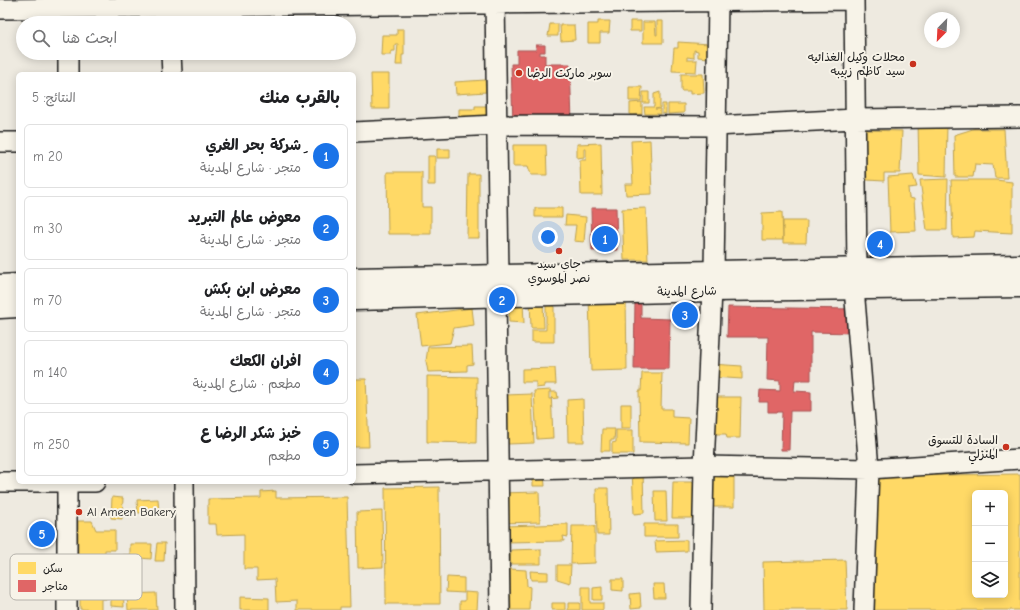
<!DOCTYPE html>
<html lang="ar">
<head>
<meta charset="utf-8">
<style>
  :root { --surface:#fff; --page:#f6f6f6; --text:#202124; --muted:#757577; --line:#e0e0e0; --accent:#1a73e8 }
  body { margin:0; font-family:"Comic Neue","Playpen Sans Arabic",sans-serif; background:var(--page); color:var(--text); direction:rtl }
  .controls { position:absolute; right:12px; bottom:12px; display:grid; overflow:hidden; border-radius:6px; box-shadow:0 2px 10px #0003 }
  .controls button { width:36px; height:36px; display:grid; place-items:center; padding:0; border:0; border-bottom:1px solid var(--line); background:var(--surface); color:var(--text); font:20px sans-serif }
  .compass { position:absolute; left:924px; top:12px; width:36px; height:36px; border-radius:50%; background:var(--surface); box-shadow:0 2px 10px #0003; rotate:204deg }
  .you { position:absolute; left:548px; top:237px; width:14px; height:14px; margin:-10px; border:3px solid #fff; border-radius:50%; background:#1a73e8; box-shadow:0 0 0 6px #1a73e833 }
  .badge { display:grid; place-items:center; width:26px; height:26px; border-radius:50%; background:var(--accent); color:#fff; font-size:13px; font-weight:700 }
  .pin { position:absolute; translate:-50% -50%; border:2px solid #fff; box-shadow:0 1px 4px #0006 }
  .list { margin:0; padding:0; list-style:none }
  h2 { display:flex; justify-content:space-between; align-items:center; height:52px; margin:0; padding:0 16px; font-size:17px }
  h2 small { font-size:13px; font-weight:400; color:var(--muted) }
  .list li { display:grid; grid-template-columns:26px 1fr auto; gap:12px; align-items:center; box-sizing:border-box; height:64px; margin:0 8px 8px; padding:0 8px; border:1px solid var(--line); border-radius:6px }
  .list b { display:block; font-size:15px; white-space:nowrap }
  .list p { margin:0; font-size:13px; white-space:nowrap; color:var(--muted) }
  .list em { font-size:13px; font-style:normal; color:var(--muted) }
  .icon { flex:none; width:22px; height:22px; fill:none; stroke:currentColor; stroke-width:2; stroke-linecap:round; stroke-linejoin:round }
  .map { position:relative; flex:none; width:1020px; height:610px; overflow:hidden; direction:ltr }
  .search { position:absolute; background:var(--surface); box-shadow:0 2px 10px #0003; left:16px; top:16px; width:340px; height:44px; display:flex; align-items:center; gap:10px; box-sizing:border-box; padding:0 14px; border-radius:22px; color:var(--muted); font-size:15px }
  .panel { position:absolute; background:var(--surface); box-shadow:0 2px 10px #0003; left:16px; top:72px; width:340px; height:412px; border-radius:6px; direction:rtl }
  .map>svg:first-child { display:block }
</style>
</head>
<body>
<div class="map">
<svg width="1020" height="610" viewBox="0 0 1020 610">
  <rect width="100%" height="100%" fill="#eeeae0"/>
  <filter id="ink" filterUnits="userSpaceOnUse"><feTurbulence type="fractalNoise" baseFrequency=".025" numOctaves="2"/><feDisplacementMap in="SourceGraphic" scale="8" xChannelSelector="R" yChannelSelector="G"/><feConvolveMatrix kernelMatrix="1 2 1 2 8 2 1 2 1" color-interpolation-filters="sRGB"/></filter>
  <g filter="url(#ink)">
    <!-- homes -->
    <path fill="#ffd966" stroke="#bba050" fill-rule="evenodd" d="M598 21H610L609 33H600V43H588V24H598Z
      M630 21H641V31H630Z
      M657 21H663V43H643V22H655L656 35H657Z
      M550 24H558V36H548Z
      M560 25H574L575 40 561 41Z
      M397 29H404V55H402V65H396L398 44H395V51H391V55H381L382 35H397Z
      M678 42 710 44 709 58 698 57V51L694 50V58L687 57V60H697L696 72 672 71 674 48H678Z
      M706 72H710V91H706Z
      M371 74H389V109H372Z
      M681 74H703L704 93 690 94V91H681Z
      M485 80 486 92 456 94 455 82Z
      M629 87H642L641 101H629Z
      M643 92H649V103H643Z
      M660 92V108L655 109H660V114H645L644 107H654V94Z
      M642 102V114L630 115V103Z
      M662 104H666V114L662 113Z
      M668 104H684V113L668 114Z
      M475 106H487V120H459V109H475Z
      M918 120 947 124 946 177 919 175Z
      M973 129H1004L1007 178H995L993 165 975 164 973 177H955L954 135Z
      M865 130 902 131 900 173H884V181L867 180Z
      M650 140 652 194 626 195 625 184H633L631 141Z
      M601 143 602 195H581L580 160H586V149H584V157L577 158V144Z
      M513 145H546L547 175H531L528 166H513Z
      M437 149H450V158H437Z
      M428 156H435V185H428Z
      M387 172H422V207H431V234H388Z
      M468 174H479V238H467Z
      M913 175 917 187 908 188 909 198 914 199 916 231 890 232 888 177Z
      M948 179 947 230H927L920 180Z
      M951 180H996L1012 182V233L975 231 974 237 953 238Z
      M535 208H562V217H535Z
      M646 208 648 260H624L622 209Z
      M782 212 783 240H762V213Z
      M566 215 586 217 584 242 574 241 576 225H565Z
      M783 221H807L806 243H783Z
      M589 296H626L627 370 591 371Z
      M530 300H543L544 328H531Z
      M523 302 524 323 509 322V312Z
      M546 303H554V342H532V330H546Z
      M472 308 474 325 454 328 450 343 421 346 417 315Z
      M472 346 473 364 467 365V371L428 372 426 361 428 347Z
      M711 364 742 366V379L711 377Z
      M555 368 556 384H544V387L536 388V382H522V369Z
      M642 373H662L661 409H672V417L689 418 688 443 640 442 639 391H641Z
      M427 376 477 377 476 443 427 442Z
      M354 379H366L369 447H354Z
      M551 390 553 438 537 439 534 391Z
      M549 392H557L558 398 549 399Z
      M532 394 534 443 508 444 506 395Z
      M714 397H741L740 438H727L726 434H713Z
      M583 399 584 442H568L567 400Z
      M621 404H631V428H621Z
      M602 429H615L614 440H610V451H601Z
      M616 430H633V454H612V443L616 442Z
      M632 470H643L644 513 634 514Z
      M533 473 544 474 545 486H533Z
      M708 473H734V507H708Z
      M1020 474V610H873L871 476ZM975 493H1005V595H975Z
      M673 482H695L694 518H672Z
      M439 487 440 604H386L385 488Z
      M596 488H608L609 535H597Z
      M276 491V498L347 497 350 607H340V610H297V601L276 602 275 579 257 580V569H244V534L217 535 216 524H208V499L261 498V492Z
      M654 491H666L667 521H655Z
      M539 492 540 522 500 523 499 493Z
      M112 497 123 498 122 519 111 518Z
      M158 499 159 512 138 513 137 500Z
      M382 511 383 567 358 568 357 512Z
      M78 521H92L96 530H115V550H105V563H78Z
      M568 524V537L563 536 564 541 505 542V526Z
      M644 524H678V537H644Z
      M572 526H595V563L571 564Z
      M687 540V551L656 552 655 541Z
      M157 543H165L164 561H155Z
      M130 544H152L151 559 140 558V564H123V555H130Z
      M541 549V564H510L511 550Z
      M845 560 847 610H764L763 562Z
      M557 565H571L570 583 557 579Z
      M510 569 526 570 527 586 530 587 529 610H511Z
      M530 571 548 572V580H531Z
      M447 577 464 578V593L446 592Z
      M612 579H623V591L612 590Z
      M653 584H664L665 598H654Z
      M111 587H123L124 607 111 606Z
      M582 587H590V603H603V610H582Z
      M602 587V600H593V588Z
      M80 591 108 592V599H101V610L80 609Z
      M465 592 478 593 477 610H460V601H465Z
      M156 593 157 610H128L127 594Z
      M640 593 641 608 631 609 630 594Z
      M240 597 269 598V610H240Z
      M552 603H565V610H552Z
      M568 603H580V610H568Z"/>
    <!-- shops -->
    <path fill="#e06666" stroke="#a55050" d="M536 45H545V52H540V55H545V64H570L572 122 513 123 511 64H517V50H536Z
      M591 208H616L617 250 592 251Z
      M635 301 641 302V318L670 319 669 369H634Z
      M728 307 853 309V333L811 332V380H795L794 391 811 392V411H790L789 450H781L782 412H768V402H759L760 390 780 391V381L767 380 768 337H727Z"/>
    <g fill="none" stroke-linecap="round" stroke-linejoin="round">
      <defs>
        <path id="street" d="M495 0 499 276
          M854 0 857 269
          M0 9 854 0
          M68 53V74
          M171 53 172 74
          M354 132 496 125 715 126 855 119 1020 117
          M0 142H18
          M714 272 718 0
          M854 288 869 469 864 610
          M496 295 500 610
          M354 474 704 466 869 469 1020 459
          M0 482H95
          M67 482V610
          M184 482 185 610
          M701 610 704 466 712 290"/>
        <path id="secondary" d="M354 279 1020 266
          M0 286 18 285
          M354 299 712 290 1020 286
          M0 307 18 306"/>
      </defs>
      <!-- street casing -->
      <use href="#street" stroke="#1c1c1c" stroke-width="22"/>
      <!-- secondary casing -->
      <use href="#secondary" stroke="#1c1c1c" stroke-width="25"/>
      <!-- street -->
      <use href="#street" stroke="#f7f3e8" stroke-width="19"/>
      <!-- secondary -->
      <use href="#secondary" stroke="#f7f3e8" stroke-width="22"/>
    </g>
  </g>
  <!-- markers -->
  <g fill="#c8321e" stroke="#f7f3e8" stroke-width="1.5">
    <circle cx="913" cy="64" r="4"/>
    <circle cx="519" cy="73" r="4"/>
    <circle cx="559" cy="251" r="4"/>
    <circle cx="1006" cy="447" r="4"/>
    <circle cx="79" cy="512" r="4"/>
  </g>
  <g text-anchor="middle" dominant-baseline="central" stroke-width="4" stroke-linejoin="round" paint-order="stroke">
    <!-- poi labels -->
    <g font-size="12" fill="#1c1c1c" stroke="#f7f3e8" text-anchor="end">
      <text x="905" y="57">محلات وكيل الغذائيه<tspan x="905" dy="14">سيد كاظم زبيبه</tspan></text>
      <text x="527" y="73" text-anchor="start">سوبر ماركت الرضا</text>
      <text x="559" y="264" text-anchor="middle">جاي سيد<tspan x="559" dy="14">نصر الموسوي</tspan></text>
      <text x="998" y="440">السادة للتسوق<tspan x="998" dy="14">المنزلي</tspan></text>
      <text x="87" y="512" text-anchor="start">Al Ameen Bakery</text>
    </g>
    <!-- street labels -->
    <g font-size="12" fill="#1c1c1c" stroke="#f7f3e8">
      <text transform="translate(687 291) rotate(-1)">شارع المدينة</text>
    </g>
  </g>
  <!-- legend -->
  <rect x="10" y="554" width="132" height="46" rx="6" fill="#f7f3e8" stroke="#b5b2ab" stroke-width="1"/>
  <rect x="18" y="562" width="18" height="12" fill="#ffd966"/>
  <rect x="18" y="580" width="18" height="12" fill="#e06666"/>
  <g font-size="11" fill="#1c1c1c">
    <text x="43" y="572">سكن</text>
    <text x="43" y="590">متاجر</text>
  </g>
</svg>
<div class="controls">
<button>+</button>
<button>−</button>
<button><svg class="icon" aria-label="layers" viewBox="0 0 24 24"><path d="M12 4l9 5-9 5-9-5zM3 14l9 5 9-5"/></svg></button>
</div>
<svg class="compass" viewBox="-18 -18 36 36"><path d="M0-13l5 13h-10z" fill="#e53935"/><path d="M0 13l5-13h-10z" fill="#757577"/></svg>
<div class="you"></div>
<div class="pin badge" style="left:605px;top:239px">1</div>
<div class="pin badge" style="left:502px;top:300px">2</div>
<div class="pin badge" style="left:685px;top:315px">3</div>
<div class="pin badge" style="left:880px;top:244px">4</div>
<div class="pin badge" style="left:42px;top:534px">5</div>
<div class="search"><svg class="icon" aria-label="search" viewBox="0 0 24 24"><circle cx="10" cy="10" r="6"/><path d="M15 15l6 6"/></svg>ابحث هنا</div>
<section class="panel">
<h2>بالقرب منك<small>النتائج: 5</small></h2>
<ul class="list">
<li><span class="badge">1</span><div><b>ِشركة بحر الغري</b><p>متجر · شارع المدينة</p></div><em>20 m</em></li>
<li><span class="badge">2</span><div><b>معوض عالم التبريد</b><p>متجر · شارع المدينة</p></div><em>30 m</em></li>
<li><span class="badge">3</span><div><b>معرض ابن بكش</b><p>متجر · شارع المدينة</p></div><em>70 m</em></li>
<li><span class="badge">4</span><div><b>افران الكعك</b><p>مطعم · شارع المدينة</p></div><em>140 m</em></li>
<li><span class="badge">5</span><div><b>خبز شكر الرضا ع</b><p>مطعم</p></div><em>250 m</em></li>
</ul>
</section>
</div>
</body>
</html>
